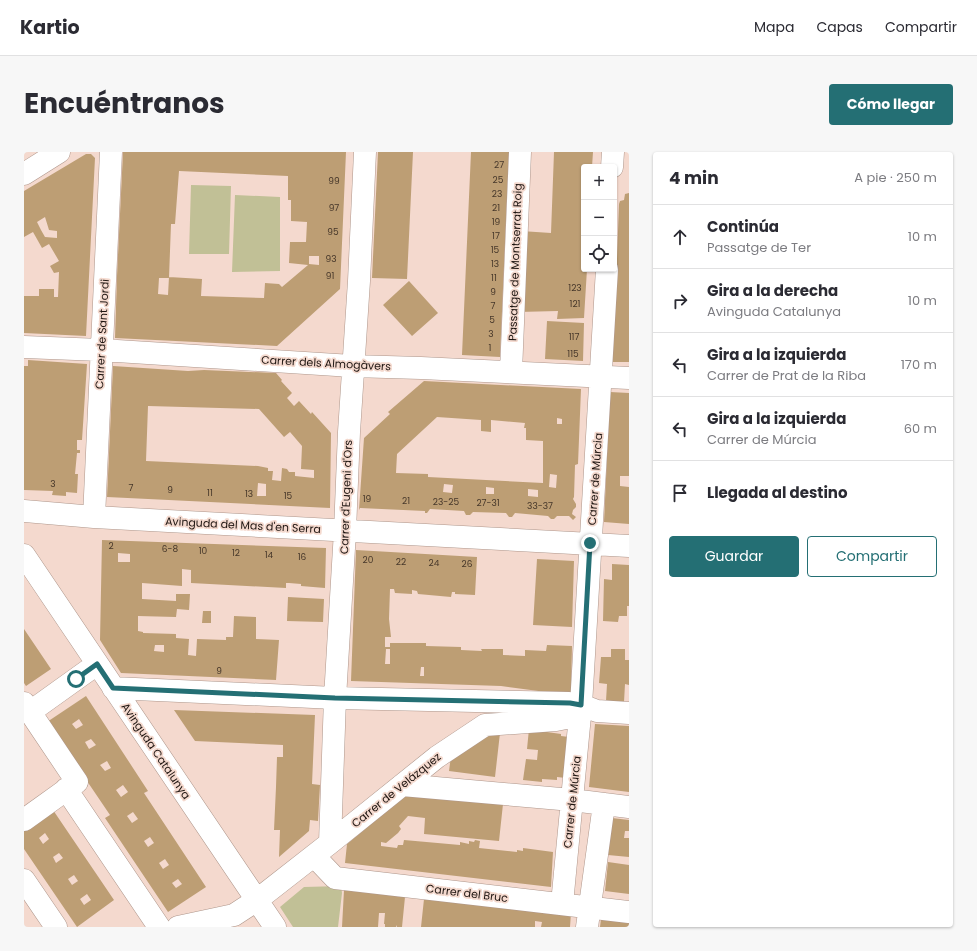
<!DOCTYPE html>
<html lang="es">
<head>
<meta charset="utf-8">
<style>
  :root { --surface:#fff; --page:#f7f7f7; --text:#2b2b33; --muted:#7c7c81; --line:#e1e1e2; --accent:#246f74 }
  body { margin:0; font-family:Poppins,sans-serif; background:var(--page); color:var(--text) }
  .controls { position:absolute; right:12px; top:12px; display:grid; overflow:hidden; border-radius:4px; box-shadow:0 1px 3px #0004 }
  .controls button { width:36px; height:36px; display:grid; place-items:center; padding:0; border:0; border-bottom:1px solid var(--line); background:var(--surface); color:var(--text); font:20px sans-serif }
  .stop { position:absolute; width:12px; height:12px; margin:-9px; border:3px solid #246f74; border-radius:50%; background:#fff }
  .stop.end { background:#246f74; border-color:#fff; box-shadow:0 1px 4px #0008 }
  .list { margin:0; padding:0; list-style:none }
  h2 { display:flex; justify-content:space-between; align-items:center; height:52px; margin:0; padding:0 16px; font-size:17px }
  h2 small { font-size:13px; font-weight:400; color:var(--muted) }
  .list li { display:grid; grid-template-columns:26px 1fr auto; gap:12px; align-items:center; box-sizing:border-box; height:64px; padding:0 16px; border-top:1px solid var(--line) }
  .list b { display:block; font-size:15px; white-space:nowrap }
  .list p { margin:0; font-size:13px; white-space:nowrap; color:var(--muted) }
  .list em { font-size:13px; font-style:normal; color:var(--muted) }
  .actions { display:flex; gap:8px; padding:12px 16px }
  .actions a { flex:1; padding:9px 0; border:1px solid var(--accent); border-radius:4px; text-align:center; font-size:14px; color:var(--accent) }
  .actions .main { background:var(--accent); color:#fff }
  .icon { flex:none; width:22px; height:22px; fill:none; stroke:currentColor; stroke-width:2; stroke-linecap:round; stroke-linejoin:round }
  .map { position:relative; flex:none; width:605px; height:775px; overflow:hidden; border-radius:4px }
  header { display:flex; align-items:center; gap:24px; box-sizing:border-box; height:56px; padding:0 20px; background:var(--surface); border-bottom:1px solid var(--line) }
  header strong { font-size:19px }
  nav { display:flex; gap:22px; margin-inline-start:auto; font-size:14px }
  .intro { display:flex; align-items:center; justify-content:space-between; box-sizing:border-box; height:96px; padding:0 24px }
  h1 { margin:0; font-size:28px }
  .button { padding:10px 18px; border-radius:4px; background:var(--accent); color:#fff; font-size:14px; font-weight:700 }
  main { display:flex; gap:24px; padding:0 24px }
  aside { flex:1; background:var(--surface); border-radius:4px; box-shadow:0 1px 3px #0004 }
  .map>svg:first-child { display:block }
</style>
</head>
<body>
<header>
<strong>Kartio</strong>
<nav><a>Mapa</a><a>Capas</a><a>Compartir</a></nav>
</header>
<div class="intro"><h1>Encuéntranos</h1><a class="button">Cómo llegar</a></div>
<main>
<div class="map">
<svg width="605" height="775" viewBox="0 0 605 775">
  <rect width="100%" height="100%" fill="#f4d9ce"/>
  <!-- green -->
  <path fill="#c1c096" d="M167 33 207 34 205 102H165Z
    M211 43 256 45V119L208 120Z
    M317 734 318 741 314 775H269L256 755 280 735Z"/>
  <!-- building -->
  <path fill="#bd9e74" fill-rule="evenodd" d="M99 0H322L316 137 253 194 91 186 93 124ZM155 19 264 24V48H267V69L283 70 282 90H266L265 111 284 113 258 135 255 132 241 131 240 146 177 144 178 127 145 125 144 143 134 142 135 126H145L147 72H151ZM285 104H295V113L285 112Z
    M354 0H389L383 127 348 126Z
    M447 0H485L476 205 438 203Z
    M530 0H569L568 15H560V117H563L560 166 533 167 534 159 494 160 497 79 527 81Z
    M62 2H67L71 6 62 184 0 181V144H15V137H30V145H34L35 120 30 121 26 114 35 109 25 92 18 96 9 80 0 85V39ZM21 65 25 78 33 79V86L21 85 17 78 13 70Z
    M605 41V210H587L593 107 595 52 596 49 600 48 601 42Z
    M385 129 414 161 388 184 359 153Z
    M523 169 560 171 559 209 521 207Z
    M4 208 63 212 58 288H53V298H56V301H53L51 322H54L53 341 42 340V344L28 343 29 339 0 338V214H4Z
    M89 214 164 219 180 218 252 221 258 228 257 229 268 241 263 246 270 254 275 249 287 262 288 260 307 281 306 356 83 345ZM124 254 235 257 260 285 266 280 278 294 277 317 290 318V326L271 324V320H265L263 317 258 316 257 329 248 328 249 319H244V316L234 314 122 309ZM234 331 242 332V344H233Z
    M400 229 557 237 554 312 551 313 550 345 549 347 552 352V355L549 358 548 362 552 365 549 368 545 364H533L530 367H527L524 364 491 361 488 365H485L482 361 449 360 446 363H442L440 359 406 357 403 361H401V359L336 356 335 358 340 286 366 262 364 260ZM413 265 457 268V279L467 280V268L501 271 500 276H502V288L519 289V331L404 325V322L372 321 373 302ZM533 266 538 267V272H533ZM526 322 533 323 532 336 525 335ZM420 332 429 333 428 341 419 340ZM462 335 470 336V342H462ZM504 337 514 338V345L504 344Z
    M586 240 605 241V324H596V334L605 335V372L580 370Z
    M78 388 302 396 301 436 277 434V432L265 431H262V436L167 431V418L158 417V434L118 431V447L152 449V442H166L165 458 153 457 152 465 114 464V479L119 480V481L152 482V486L165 487 164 503 172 504 173 487 202 488V485H209L210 464 232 465V487L255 488 252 528 97 521 76 488ZM94 401 106 402V410H94ZM131 493H140V500L130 499Z
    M332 398 453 405 451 443 431 442V440H428L427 445 394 442 393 439 388 438V442L371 441 370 437H366L365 467 367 485H361V495H366V491H402V494L437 495V498L458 499 457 497H479V503L501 504V498L522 499 523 493 548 494 547 540H522L477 534 327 529ZM362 497H366V512H361ZM397 515H400V524H396Z
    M513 407 550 409 548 475 509 473Z
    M588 412 605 413V454H603V464H595L594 470 579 469 580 427 588 428Z
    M264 445 300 447 299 470 263 469Z
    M179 459H187V471H178Z
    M0 477 27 517 2 534 0 531Z
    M587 497H601V508H605V533L601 532 600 550 582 549 583 532 575 531 577 505H587Z
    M62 544 124 639 120 641 182 735 144 760 81 666 86 663 23 570ZM55 567 59 573 52 577 48 572ZM67 587 72 593 65 597 61 590ZM83 609 87 616 81 619 76 613ZM99 633 104 640 97 645 92 638ZM109 660 114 667 108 671 103 664ZM126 685 130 691 124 695 120 689ZM141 707 145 713 139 717 135 711ZM154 727 158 732 152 736 148 731Z
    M150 558 291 563 288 632 296 633 294 669 286 668 285 679 255 705 256 678H250L252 635 253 605H259V593L171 589Z
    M571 572 605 574V640L565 635Z
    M505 577 523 579V580L537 582V584L545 585 542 626 533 625V628L518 627V630L499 628 502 607 513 608 514 598 503 597Z
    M476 581 471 625 425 619 427 604 454 587Z
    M383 642 479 652 475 689 400 682 401 666 384 664 375 674 377 677 374 681 362 691 357 690V694L373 696 374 693H379L380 688 436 693V690L445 692V689L450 690 451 688 456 689 455 696 493 700V698L499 699V696L529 700 527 735 321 711 323 692Z
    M29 658 90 748 53 775 0 697V678ZM21 681 25 687 19 692 15 686ZM35 701 39 706 32 711 29 705ZM50 723 54 729 48 733 44 727ZM63 742 67 748 60 753 56 747Z
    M588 666 605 668V679H601L600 686H605V705L584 703Z
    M584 710 605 713V742L581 739Z
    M320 738 381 745 378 775H373V773L372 775H361V772H360L361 761H355L354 775H318Z
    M400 747 547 761 546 775H517L518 770 511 769V775H397Z
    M577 767 605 770V775H576Z"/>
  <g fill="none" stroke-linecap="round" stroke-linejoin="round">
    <defs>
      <path id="minor" d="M588 15 589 0
        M0 22 35 0
        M0 195 77 198 328 214 397 216 605 226
        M487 220 496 0
        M0 359 70 365 605 394
        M70 365 87 0
        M0 403 251 775
        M89 536 311 546 545 551 557 553 573 559 605 561
        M0 551 53 630 0 668
        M6 560 73 512
        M378 633 548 648 605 655
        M42 637 135 775
        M306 691 311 546 321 379 325 280 335 129 341 0
        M290 704 311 726 605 760
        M0 728 32 775
        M538 752 557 553 583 117
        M154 775 210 763 233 748 306 691 413 605 461 573 532 568 547 565 557 553
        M563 775 580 652"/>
    </defs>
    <!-- minor casing -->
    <use href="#minor" stroke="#ae968b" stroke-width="23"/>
    <!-- minor -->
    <use href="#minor" stroke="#fff" stroke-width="22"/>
  </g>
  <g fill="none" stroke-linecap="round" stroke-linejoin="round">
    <!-- route -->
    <path stroke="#246f74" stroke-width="5" d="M52 527 73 512 89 536 311 546 546 551 557 553 566 391"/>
  </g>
  <g text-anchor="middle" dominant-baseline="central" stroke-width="3.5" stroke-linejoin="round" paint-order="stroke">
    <!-- number labels -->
    <g font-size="9" fill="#46372a">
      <text x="475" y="13">27</text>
      <text x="474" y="28">25</text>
      <text x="310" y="29">99</text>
      <text x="473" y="42">23</text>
      <text x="310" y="56">97</text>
      <text x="472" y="56">21</text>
      <text x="472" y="70">19</text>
      <text x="309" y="80">95</text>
      <text x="472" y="84">17</text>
      <text x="471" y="98">15</text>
      <text x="307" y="107">93</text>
      <text x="471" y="112">13</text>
      <text x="306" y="124">91</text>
      <text x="470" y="126">11</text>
      <text x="551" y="136">123</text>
      <text x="469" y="140">9</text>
      <text x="551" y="152">121</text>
      <text x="469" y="154">7</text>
      <text x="468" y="168">5</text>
      <text x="467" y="182">3</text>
      <text x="550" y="185">117</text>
      <text x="466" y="196">1</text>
      <text x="549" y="202">115</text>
      <text x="29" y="332">3</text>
      <text x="107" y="336">7</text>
      <text x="146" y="338">9</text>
      <text x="186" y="341">11</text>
      <text x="225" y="342">13</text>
      <text x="264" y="344">15</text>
      <text x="343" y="347">19</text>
      <text x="382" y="349">21</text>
      <text x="422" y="350">23-25</text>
      <text x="464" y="351">27-31</text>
      <text x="516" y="354">33-37</text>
      <text x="87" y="394">2</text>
      <text x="146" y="397">6-8</text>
      <text x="179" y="399">10</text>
      <text x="212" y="401">12</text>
      <text x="245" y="403">14</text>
      <text x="278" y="405">16</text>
      <text x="344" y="408">20</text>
      <text x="377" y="410">22</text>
      <text x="410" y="411">24</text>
      <text x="443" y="412">26</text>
      <text x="195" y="519">9</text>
    </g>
    <!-- street labels -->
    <g font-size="11" fill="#1e1511" stroke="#f4d9ce">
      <text transform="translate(491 110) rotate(-88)">Passatge de Montserrat Roig</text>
      <text transform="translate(78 182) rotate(-87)">Carrer de Sant Jordi</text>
      <text transform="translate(302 211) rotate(3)">Carrer dels Almogàvers</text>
      <text transform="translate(571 327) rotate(-86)">Carrer de Múrcia</text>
      <text transform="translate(322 345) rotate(-88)">Carrer d'Eugeni d'Ors</text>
      <text transform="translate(219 373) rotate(3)">Avinguda del Mas d'en Serra</text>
      <text transform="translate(132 599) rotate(56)">Avinguda Catalunya</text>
      <text transform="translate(372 638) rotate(-39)">Carrer de Velázquez</text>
      <text transform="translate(548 650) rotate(-84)">Carrer de Múrcia</text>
      <text transform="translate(443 741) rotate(7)">Carrer del Bruc</text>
    </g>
  </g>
</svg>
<div class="controls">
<button>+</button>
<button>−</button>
<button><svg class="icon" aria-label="locate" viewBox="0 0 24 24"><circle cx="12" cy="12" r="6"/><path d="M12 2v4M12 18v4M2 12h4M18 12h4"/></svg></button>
</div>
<div class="stop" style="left:52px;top:527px"></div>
<div class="stop end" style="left:566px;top:391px"></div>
</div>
<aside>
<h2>4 min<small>A pie · 250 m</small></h2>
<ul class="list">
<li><svg class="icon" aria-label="ahead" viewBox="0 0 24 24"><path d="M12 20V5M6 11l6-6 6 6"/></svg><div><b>Continúa</b><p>Passatge de Ter</p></div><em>10 m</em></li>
<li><svg class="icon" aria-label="right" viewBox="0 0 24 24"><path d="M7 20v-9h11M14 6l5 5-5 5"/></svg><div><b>Gira a la derecha</b><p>Avinguda Catalunya</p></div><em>10 m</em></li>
<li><svg class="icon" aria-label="left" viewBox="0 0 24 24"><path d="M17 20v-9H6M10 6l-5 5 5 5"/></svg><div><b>Gira a la izquierda</b><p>Carrer de Prat de la Riba</p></div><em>170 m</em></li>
<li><svg class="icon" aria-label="left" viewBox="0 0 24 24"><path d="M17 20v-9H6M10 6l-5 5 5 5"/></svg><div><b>Gira a la izquierda</b><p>Carrer de Múrcia</p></div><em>60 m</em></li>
<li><svg class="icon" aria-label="arrive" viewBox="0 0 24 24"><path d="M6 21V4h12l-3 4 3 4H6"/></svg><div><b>Llegada al destino</b></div></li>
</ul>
<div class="actions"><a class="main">Guardar</a><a>Compartir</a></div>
</aside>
</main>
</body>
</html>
